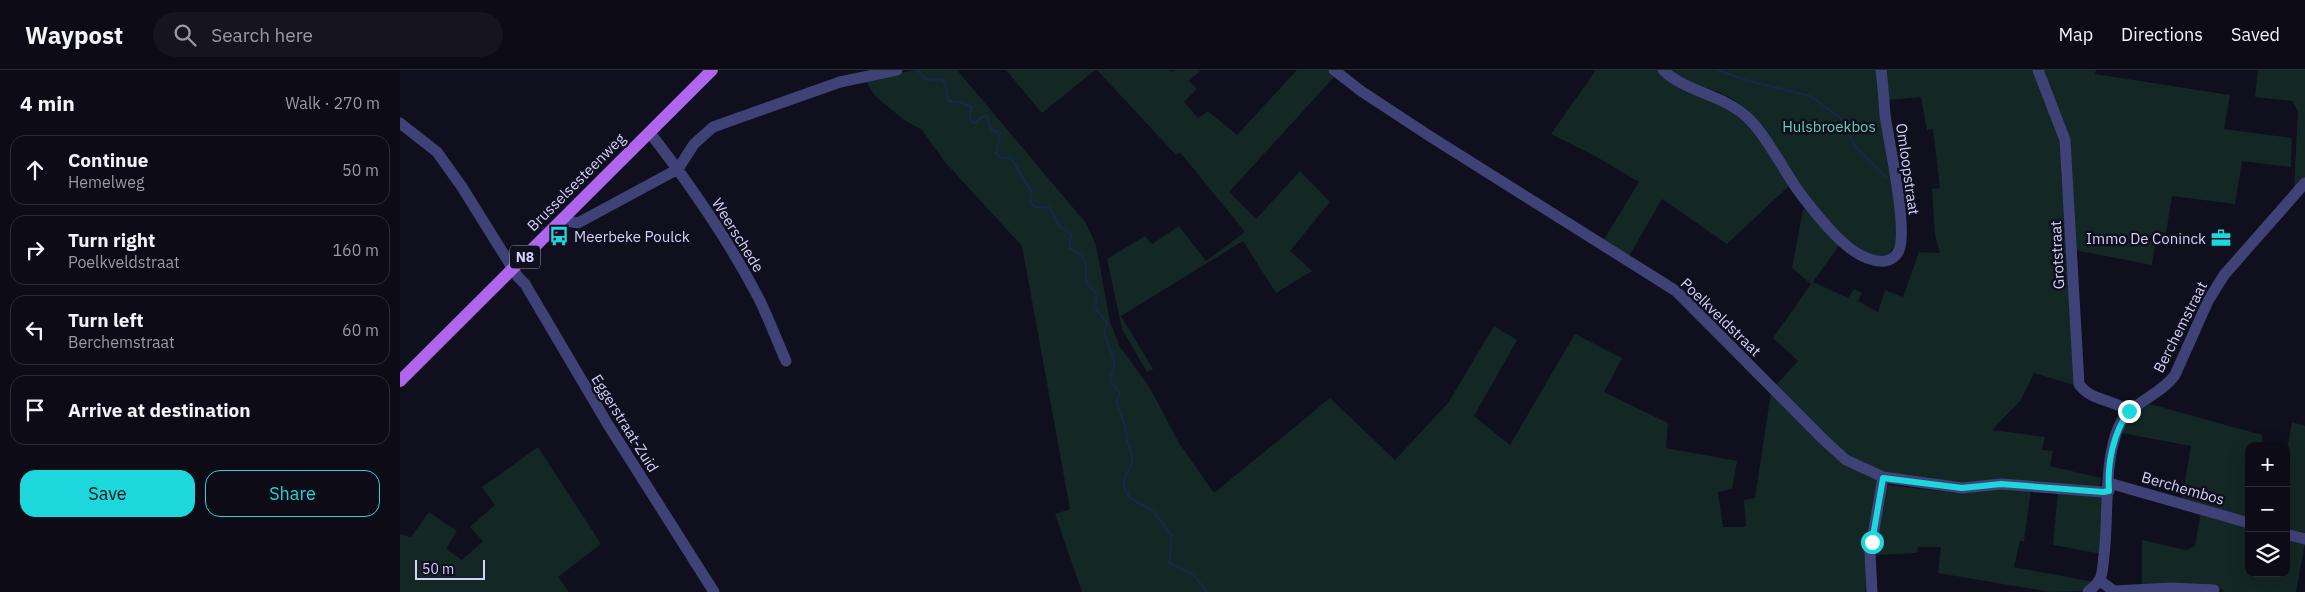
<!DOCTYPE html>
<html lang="en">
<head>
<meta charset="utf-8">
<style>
  :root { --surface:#0c0b16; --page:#15141f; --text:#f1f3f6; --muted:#9a9ba1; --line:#2c2b35; --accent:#1cd7db }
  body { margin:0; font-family:"IBM Plex Sans",sans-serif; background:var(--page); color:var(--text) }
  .controls { position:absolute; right:15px; bottom:15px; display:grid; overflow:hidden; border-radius:10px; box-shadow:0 5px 20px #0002 }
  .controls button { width:45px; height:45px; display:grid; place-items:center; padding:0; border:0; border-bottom:1px solid var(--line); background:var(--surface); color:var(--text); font:25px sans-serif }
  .scale { position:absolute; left:15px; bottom:12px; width:70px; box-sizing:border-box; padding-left:5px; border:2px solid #d3d1f9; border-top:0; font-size:14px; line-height:18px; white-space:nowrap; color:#d3d1f9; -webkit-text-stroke:4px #100f1e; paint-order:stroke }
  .stop { position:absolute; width:15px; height:15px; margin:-11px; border:4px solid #1cd7db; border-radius:50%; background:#fff }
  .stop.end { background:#1cd7db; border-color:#fff; box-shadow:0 1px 5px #0008 }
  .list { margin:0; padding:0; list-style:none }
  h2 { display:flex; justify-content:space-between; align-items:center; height:65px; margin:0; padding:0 20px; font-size:21px }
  h2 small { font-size:16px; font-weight:400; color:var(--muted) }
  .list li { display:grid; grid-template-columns:32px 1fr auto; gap:15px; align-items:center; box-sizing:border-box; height:70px; margin:0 10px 10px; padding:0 10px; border:1px solid var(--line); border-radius:15px }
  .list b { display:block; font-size:19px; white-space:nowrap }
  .list p { margin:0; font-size:16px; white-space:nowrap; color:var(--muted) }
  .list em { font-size:16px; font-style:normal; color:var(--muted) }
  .actions { display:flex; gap:10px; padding:15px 20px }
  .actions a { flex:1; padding:11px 0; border:1px solid var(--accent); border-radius:15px; text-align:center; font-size:18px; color:var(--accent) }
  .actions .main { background:var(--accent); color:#111 }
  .icon { flex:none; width:28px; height:28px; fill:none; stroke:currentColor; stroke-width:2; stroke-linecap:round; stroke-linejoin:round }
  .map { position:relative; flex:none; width:1905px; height:522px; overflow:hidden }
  header { display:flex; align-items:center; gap:30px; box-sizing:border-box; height:70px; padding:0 25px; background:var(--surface); border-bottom:1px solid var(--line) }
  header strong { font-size:24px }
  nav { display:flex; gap:28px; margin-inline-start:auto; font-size:18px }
  .search { width:350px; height:45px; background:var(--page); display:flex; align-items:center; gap:12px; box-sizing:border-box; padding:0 18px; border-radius:28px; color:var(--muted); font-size:19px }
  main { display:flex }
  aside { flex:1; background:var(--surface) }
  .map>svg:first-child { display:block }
</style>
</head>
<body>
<header>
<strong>Waypost</strong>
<div class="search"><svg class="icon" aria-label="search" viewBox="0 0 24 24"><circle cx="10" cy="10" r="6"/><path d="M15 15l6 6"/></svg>Search here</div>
<nav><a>Map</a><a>Directions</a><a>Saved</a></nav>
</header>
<main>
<aside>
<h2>4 min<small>Walk · 270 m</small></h2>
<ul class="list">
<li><svg class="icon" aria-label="ahead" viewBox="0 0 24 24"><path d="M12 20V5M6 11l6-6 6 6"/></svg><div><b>Continue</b><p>Hemelweg</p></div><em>50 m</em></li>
<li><svg class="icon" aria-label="right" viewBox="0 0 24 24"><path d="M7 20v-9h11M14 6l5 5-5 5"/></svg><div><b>Turn right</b><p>Poelkveldstraat</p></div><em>160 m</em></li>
<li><svg class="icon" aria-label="left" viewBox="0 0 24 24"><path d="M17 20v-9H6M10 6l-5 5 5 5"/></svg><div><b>Turn left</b><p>Berchemstraat</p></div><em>60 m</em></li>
<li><svg class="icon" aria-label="arrive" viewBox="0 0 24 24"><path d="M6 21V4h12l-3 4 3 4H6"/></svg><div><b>Arrive at destination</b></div></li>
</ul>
<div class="actions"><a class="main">Save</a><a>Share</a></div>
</aside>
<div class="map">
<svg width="1905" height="522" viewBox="0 0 1905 522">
  <rect width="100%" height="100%" fill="#100f1e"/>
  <!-- green -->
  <path fill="#132725" d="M514 0H557L686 153 696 175 710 252 720 277 750 318 779 373 814 423 930 328 995 390 1048 333 1094 256 1117 270 1074 346 1110 375 1175 264 1222 288 1204 322 1268 353 1266 378 1337 391 1332 419 1318 422 1323 457H1346L1344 430 1355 428 1371 322 1444 395 1479 411 1465 522H682L655 444 670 439 622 176 545 92 522 60 504 50 475 26 466 11Z
    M606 0H695L642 43Z
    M697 0H769L772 2 775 0H799L800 1 789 11 797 19 784 32 798 48 808 41 837 65 897 0H929L935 6 829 122 856 149 900 101 930 132 890 181 912 201 876 223 843 171 721 246 753 299 747 302 722 259 707 189 745 166 752 174 779 156 806 191 845 162 780 82 776 85Z
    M1196 0H1258L1343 46 1391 114 1327 174 1262 129 1229 186 1203 171 1239 112 1195 86 1151 64Z
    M1271 0H1477L1498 163 1494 177 1487 186 1469 184 1443 166 1426 149 1393 106 1346 41 1334 30 1319 22 1285 11Z
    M1485 0H1635L1662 74 1661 104 1667 167 1674 315 1634 303 1621 330 1592 360 1645 367 1642 380 1653 381 1650 396 1701 408 1700 415 1697 417 1561 413 1489 404 1457 390 1435 375 1375 316 1398 291 1373 268 1411 214 1392 198 1403 140 1408 136 1440 174 1413 212 1448 228 1454 219 1462 223 1458 231 1478 242 1485 220 1503 227 1519 182 1540 183 1535 165 1532 119 1540 118 1533 59 1527 60 1521 27 1489 30Z
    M1642 0H1696L1695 4 1830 25 1824 59 1892 68 1891 97 1842 91 1835 134 1772 126 1766 163 1757 161 1752 195 1674 180 1670 86Z
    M1858 0H1905V109L1894 118 1898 41 1892 31 1855 27Z
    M1750 334 1862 365V376H1849V448L1782 428 1791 376 1722 363 1728 347Z
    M1892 352 1905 356V463L1886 458V386Z
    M138 377 201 474 158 507 169 522H0V464L11 467 29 442 57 461 46 479 62 490 83 471 70 457 95 435 82 417Z
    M1488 415 1557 423 1604 419 1631 420 1624 471H1620L1614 497 1694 512 1681 521 1651 522 1538 503 1541 477H1518L1517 483 1475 485 1485 419Z
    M1658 422 1703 426 1702 484 1653 475Z
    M1801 442 1849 455V503H1886V467L1905 473 1896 522H1823L1822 519 1793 516 1742 518V470L1786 480 1795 476Z"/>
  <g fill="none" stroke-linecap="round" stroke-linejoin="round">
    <!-- stream -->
    <path stroke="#152942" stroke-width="2.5" d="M517 0 527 10 542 9 545 13 548 31 560 32 572 37 570 43 571 51 575 53 582 47 587 46 591 59 600 63 596 84 602 88H611L631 121 630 132 635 137H649L659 156 671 164 669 178C693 189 683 194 687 215L695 221 697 230 693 237 707 252C699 271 715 278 714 295 714 300 711 306 710 311L720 323 716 333C723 347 725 355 727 370 729 377 734 384 732 392 729 403 720 409 726 421 732 434 741 431 750 439 759 446 765 457 772 466L769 493 794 505 807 522
      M1317 0 1345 10 1410 26 1442 49 1454 75 1486 107"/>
    <!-- minor -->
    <path stroke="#3f4277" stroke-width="11" d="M934 0 961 21 1031 67 1276 221 1424 370 1446 390 1483 407 1562 418 1601 414 1703 422 1709 421
      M1263 0C1288 24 1323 23 1350 50 1373 74 1385 106 1406 131 1423 152 1454 194 1485 191 1491 190 1497 186 1499 180 1508 159 1489 73 1485 45 1484 30 1483 15 1481 0
      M1638 0 1665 70 1679 314C1690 331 1713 329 1729 341
      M0 53 37 82 62 117 118 207 125 214 207 353 314 522
      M250 63C289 113 327 168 357 225 368 246 376 269 386 291
      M162 150 178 153 278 99 294 74 313 57 440 12 497 0
      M1709 413 1849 453
      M1886 464 1905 469
      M1699 510 1714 521 1771 518 1814 520
      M1472 522 1470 483 1483 407
      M1688 522C1691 519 1696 515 1699 511 1703 505 1703 493 1704 485 1709 445 1703 392 1719 356 1729 333 1760 326 1775 305L1808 231 1824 205 1905 113"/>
    <!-- major -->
    <path stroke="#af66ec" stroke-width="12" d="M0 311 312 0"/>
  </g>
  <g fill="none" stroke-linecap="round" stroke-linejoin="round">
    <!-- route -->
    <path stroke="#1cd7db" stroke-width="6" d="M1472 472 1483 408 1562 418 1601 414 1703 422 1709 421C1707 394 1713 363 1729 341"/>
  </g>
  <!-- icons -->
  <defs>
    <symbol id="bus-bare" viewBox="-9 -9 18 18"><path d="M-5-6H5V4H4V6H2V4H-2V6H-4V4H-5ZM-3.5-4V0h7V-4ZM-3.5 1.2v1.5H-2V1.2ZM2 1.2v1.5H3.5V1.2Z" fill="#1cd7db" stroke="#100f1e" stroke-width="2.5" paint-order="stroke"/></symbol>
    <symbol id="office-bare" viewBox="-9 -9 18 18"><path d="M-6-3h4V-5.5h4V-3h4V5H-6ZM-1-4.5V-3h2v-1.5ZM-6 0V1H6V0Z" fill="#1cd7db" stroke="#100f1e" stroke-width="2.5" paint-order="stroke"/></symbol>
  </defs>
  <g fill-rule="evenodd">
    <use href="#bus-bare" x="145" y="152" width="28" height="28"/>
    <use href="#office-bare" x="1807" y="154" width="28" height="28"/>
  </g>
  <g text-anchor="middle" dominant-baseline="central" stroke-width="5" stroke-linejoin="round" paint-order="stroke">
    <!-- shield labels -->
    <rect fill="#100f1e" stroke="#9897b7" stroke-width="1" x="110" y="175.5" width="30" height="23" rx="4"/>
    <g font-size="14" font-weight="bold" fill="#d3d1f9">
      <text x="125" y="187">N8</text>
    </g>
    <!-- park labels -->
    <g font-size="15" fill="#67d0ad" stroke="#100f1e">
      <text x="1429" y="56">Hulsbroekbos</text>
    </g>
    <!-- street labels -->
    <g font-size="15" fill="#d3d1f9" stroke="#100f1e">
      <text transform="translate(1508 99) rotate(82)">Omloopstraat</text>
      <text transform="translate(176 112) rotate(-45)">Brusselsesteenweg</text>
      <text transform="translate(338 165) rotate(58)">Weerschede</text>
      <text transform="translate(1657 185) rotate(-93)">Grotstraat</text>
      <text transform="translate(1321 247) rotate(44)">Poelkveldstraat</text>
      <text transform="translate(1780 257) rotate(-63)">Berchemstraat</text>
      <text transform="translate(225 353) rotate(58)">Eggerstraat-Zuid</text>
      <text transform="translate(1783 418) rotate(16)">Berchembos</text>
    </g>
    <!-- poi labels -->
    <g font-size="15" fill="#d3d1f9" stroke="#100f1e" text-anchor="start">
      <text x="174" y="166">Meerbeke Poulck</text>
      <text x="1806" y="168" text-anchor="end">Immo De Coninck</text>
    </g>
  </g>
</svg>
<div class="controls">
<button>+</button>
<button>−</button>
<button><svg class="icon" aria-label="layers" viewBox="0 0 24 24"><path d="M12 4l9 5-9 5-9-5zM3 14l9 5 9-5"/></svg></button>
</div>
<div class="scale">50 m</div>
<div class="stop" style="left:1472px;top:472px"></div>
<div class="stop end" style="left:1729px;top:341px"></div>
</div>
</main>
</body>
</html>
